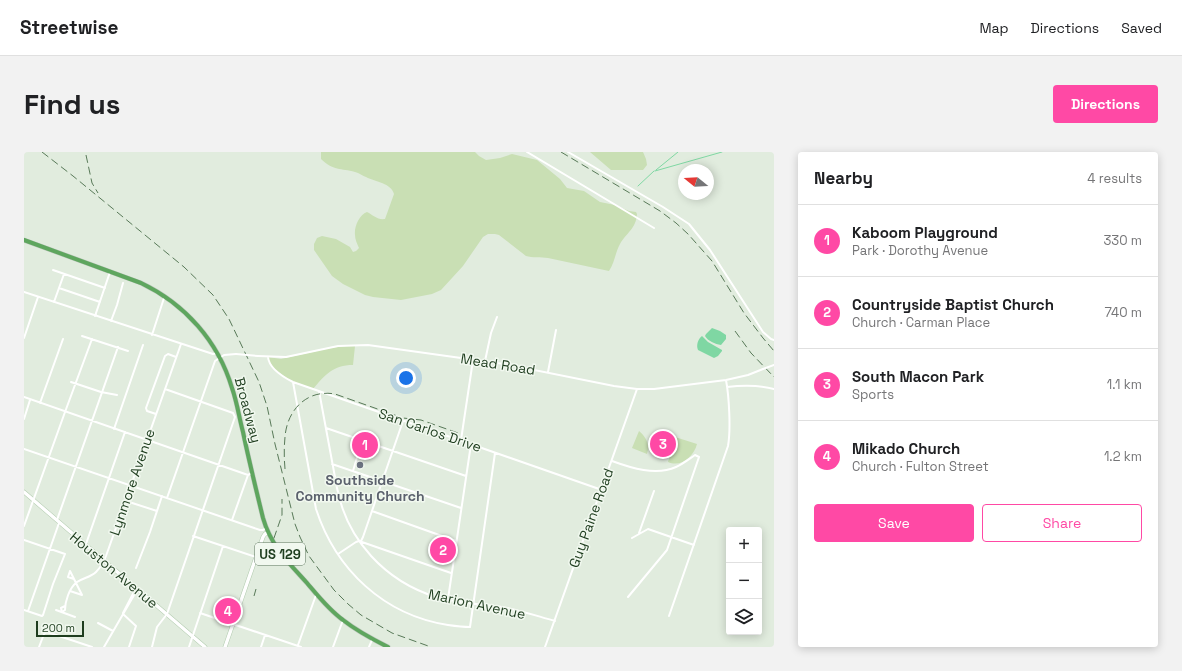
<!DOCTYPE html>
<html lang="en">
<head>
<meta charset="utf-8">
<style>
  :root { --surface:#fff; --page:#f2f2f2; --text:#202124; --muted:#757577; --line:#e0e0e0; --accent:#ff49a5 }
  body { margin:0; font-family:"Space Grotesk",sans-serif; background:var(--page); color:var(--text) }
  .controls { position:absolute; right:12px; bottom:12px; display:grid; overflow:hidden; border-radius:4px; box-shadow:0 2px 10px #0003 }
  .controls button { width:36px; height:36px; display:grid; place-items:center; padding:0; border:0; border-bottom:1px solid var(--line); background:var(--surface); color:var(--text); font:20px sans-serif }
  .compass { position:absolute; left:654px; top:12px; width:36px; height:36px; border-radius:50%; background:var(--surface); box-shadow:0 2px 10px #0003; rotate:288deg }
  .scale { position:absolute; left:12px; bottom:10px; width:48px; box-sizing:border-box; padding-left:4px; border:2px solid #1e3d1e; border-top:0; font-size:11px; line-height:14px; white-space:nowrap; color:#1e3d1e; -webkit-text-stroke:3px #f1f8ef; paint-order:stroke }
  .you { position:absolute; left:382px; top:226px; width:14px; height:14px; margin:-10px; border:3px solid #fff; border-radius:50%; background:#1a73e8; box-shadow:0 0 0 6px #1a73e833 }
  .badge { display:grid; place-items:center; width:26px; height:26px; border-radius:50%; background:var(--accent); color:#fff; font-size:13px; font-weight:700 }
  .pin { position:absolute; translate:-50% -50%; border:2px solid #fff; box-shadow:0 1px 4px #0006 }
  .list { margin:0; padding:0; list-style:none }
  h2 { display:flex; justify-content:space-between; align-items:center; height:52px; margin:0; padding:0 16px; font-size:17px }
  h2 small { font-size:13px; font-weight:400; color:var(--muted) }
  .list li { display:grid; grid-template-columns:26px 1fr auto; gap:12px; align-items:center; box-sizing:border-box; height:72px; padding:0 16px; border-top:1px solid var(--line) }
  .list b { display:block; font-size:15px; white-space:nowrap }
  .list p { margin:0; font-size:13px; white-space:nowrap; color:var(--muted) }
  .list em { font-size:13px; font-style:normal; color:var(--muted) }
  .actions { display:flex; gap:8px; padding:12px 16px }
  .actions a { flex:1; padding:9px 0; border:1px solid var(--accent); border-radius:4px; text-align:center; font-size:14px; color:var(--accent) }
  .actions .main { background:var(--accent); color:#fff }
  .icon { flex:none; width:22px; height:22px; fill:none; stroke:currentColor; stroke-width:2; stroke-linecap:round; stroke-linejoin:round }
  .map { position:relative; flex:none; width:750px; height:495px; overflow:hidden; border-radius:4px }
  header { display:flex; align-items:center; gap:24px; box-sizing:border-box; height:56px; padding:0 20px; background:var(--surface); border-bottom:1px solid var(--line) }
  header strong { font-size:19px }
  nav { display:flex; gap:22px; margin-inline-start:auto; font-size:14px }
  .intro { display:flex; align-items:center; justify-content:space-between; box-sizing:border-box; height:96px; padding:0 24px }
  h1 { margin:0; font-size:28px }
  .button { padding:10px 18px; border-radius:4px; background:var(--accent); color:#fff; font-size:14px; font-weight:700 }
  main { display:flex; gap:24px; padding:0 24px }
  aside { flex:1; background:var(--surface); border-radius:4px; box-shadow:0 2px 10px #0003 }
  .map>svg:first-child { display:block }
</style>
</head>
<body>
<header>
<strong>Streetwise</strong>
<nav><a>Map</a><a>Directions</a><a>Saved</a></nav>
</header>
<div class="intro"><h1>Find us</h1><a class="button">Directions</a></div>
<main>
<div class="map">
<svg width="750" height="495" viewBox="0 0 750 495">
  <rect width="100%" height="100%" fill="#e1ecde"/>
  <!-- green -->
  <path fill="#c9dfb4" d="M297 0H451L455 4 462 8 476 6 488 2 513 8 536 27 543 36 560 39 576 50 591 53 605 59 612 60 613 62C612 77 602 81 596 92 591 101 591 110 585 119L524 106C517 105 508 106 502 104L475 83 471 82H464L459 85 439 114 417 138 408 142 377 148 349 145 341 143 319 132 308 124 290 98V92L293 86 298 84 312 87 326 95 329 100 332 99 335 96C333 92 331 87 331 83 330 75 335 63 343 60 349 63 353 68 361 67L370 42C367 31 352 30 342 25 339 24 335 21 331 20 317 16 309 19 297 7Z
    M566 0H619L622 7 623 13 619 18H587Z
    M322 194H331L329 213C309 213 301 223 289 237L268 230 247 214 244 205 257 207 306 196Z
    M615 279C622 285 626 292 623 302L608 296Z
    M651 285 673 292C670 304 657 316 644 310Z"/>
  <!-- water -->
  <path fill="#7fd7a3" d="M688 176 696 179 702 183V187L697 193C691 192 684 189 681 184L682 182Z
    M678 184 684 190 698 198V199L694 204 690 206 674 198C672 193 674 187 678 184Z"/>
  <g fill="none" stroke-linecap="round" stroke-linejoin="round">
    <!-- stream -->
    <path stroke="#7fd7a3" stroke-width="1" d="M632 18 654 0
      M631 19 698 0
      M614 34 630 19"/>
    <defs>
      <path id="secondary" d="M0 340 181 495
        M201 495 239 385 241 382 244 381"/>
      <path id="primary" d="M0 88 117 131C161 152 194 189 208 236 213 250 215 265 219 280 225 309 232 337 239 366 247 394 264 410 283 431 294 444 305 458 319 468 333 479 348 487 364 495"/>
    </defs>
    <!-- secondary casing -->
    <use href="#secondary" stroke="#b3ccb0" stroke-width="4.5"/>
    <!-- primary casing -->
    <use href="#primary" stroke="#c0c9c0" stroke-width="5"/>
    <!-- street -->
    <path stroke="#fff" stroke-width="2" d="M503 0 630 76
      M544 0 639 55 665 72 686 98 739 180 747 187 750 188
      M29 118 81 136
      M35 136 76 150
      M0 140 189 202 193 201
      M30 150 40 122
      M71 164 86 120
      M87 169 93 153 99 131
      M128 183 140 146
      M58 184 104 199
      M0 186 14 145
      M234 204 262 205 314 194 344 193 480 212 590 234 613 237H630L702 228 724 223 739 217
      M244 205C245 216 259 225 269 230L578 338
      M461 209 467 181 473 165
      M524 220 532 178
      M47 230 77 240 93 243
      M269 230 292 357C312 418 360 463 424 473 431 474 439 475 446 475L471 301
      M703 235C719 233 735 233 750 237
      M141 237 209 261 211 265
      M295 239 313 336C323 388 361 429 412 445 432 451 456 452 478 455 496 458 513 464 531 469
      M0 245 224 323 228 321
      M16 251 39 187
      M41 260 68 187
      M132 262 123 259 122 256 141 204 144 202 152 205
      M0 267 6 248
      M302 276 442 324
      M90 277 119 193
      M437 288 449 208
      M0 297 236 378H239L242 376
      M588 309C607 316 632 324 652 315 659 312 665 307 671 303L675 305 643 398 604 445
      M308 312 437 356
      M329 319 338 289
      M143 346 191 209 200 203 212 202
      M102 349 133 359
      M348 359 432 389
      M33 368 94 195
      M208 368 224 323
      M0 374 41 260
      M615 381 630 339
      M169 384 232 405
      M608 386 624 377 670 393
      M0 388 41 402 29 432 19 463 18 464 0 458
      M335 389H337L339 385 379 269
      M62 392 101 280
      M314 402 332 390 335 389 427 421
      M112 416 126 380 138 344
      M46 439 58 443 46 419 44 425 50 427
      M424 447 447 292
      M41 454 37 456 38 460 41 458C41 450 45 436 53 430 59 426 67 425 72 420 76 416 80 409 82 404L157 192
      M32 458 51 465
      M4 459 35 371
      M99 461 112 436
      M176 461 277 495
      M99 462 112 474 105 495
      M645 464 704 294C707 277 705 244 702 228
      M74 471 89 479
      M274 493 292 443
      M15 495 20 482 23 480 68 495
      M80 495 113 438
      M128 495 133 475 143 462 211 265
      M165 495 199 394
      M237 495 241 483
      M309 495 319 468
      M345 495 348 488
      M521 495 613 237"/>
    <!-- secondary -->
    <use href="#secondary" stroke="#fff" stroke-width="3.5"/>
    <!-- primary -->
    <use href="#primary" stroke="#5ea65e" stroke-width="4"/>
    <!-- rail -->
    <path stroke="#587958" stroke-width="1" stroke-dasharray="8 4" stroke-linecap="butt" d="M18 0 49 24 160 115 189 143 205 167 235 230 243 254 251 292 271 372 276 385 285 404 310 438 324 452 337 463 368 481 407 495
      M537 0 636 59 652 71 664 82 688 109 720 161 739 186 750 199
      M62 3 68 31 74 41
      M711 179 727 201 750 225
      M261 317C260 306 260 295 261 285 263 258 283 237 311 242L379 266 397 268 434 281
      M242 409 258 363V347
      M230 444 232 437"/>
    <!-- street-bridge -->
    <path stroke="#fff" stroke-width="2" d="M212 202 234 204
      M739 217 750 213"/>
  </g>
  <!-- markers -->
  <circle fill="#6b7280" stroke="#f1f8ef" stroke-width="1.5" cx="336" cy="313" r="4"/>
  <g text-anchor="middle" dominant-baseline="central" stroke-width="3" stroke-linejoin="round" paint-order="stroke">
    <!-- shield labels -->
    <rect fill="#f1f8ef" stroke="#5d755d" stroke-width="1" x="231" y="391" width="50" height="22" rx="3"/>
    <g font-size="13" font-weight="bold" fill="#1e3d1e">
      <text x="256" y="402">US 129</text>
    </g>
    <!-- street labels -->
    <g font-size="14" fill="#1e3d1e" stroke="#f1f8ef">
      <text transform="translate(474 212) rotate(9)">Mead Road</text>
      <text transform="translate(224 258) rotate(75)">Broadway</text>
      <text transform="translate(406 278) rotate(19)">San Carlos Drive</text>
      <text transform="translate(108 330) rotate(-71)">Lynmore Avenue</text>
      <text transform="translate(567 366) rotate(-70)">Guy Paine Road</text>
      <text transform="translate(90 418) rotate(40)">Houston Avenue</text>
      <text transform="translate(453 452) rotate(12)">Marion Avenue</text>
    </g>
    <!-- worship labels -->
    <g font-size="14" font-weight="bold" fill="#5b616d" stroke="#f1f8ef">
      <text x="336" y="328">Southside<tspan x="336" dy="16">Community Church</tspan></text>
    </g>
  </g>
</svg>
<div class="controls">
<button>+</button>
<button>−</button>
<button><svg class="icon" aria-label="layers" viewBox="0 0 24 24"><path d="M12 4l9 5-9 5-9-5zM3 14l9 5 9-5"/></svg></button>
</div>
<svg class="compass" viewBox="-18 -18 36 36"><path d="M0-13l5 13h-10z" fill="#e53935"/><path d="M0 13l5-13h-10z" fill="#757577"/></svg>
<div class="scale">200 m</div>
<div class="you"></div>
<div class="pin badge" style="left:341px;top:293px">1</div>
<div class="pin badge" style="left:419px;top:398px">2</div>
<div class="pin badge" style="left:639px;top:292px">3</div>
<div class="pin badge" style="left:204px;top:459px">4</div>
</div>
<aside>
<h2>Nearby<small>4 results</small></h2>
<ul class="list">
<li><span class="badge">1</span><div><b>Kaboom Playground</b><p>Park · Dorothy Avenue</p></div><em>330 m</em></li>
<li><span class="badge">2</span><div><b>Countryside Baptist Church</b><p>Church · Carman Place</p></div><em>740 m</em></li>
<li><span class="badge">3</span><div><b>South Macon Park</b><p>Sports</p></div><em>1.1 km</em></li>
<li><span class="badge">4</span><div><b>Mikado Church</b><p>Church · Fulton Street</p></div><em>1.2 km</em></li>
</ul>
<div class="actions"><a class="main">Save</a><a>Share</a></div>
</aside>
</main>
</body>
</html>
